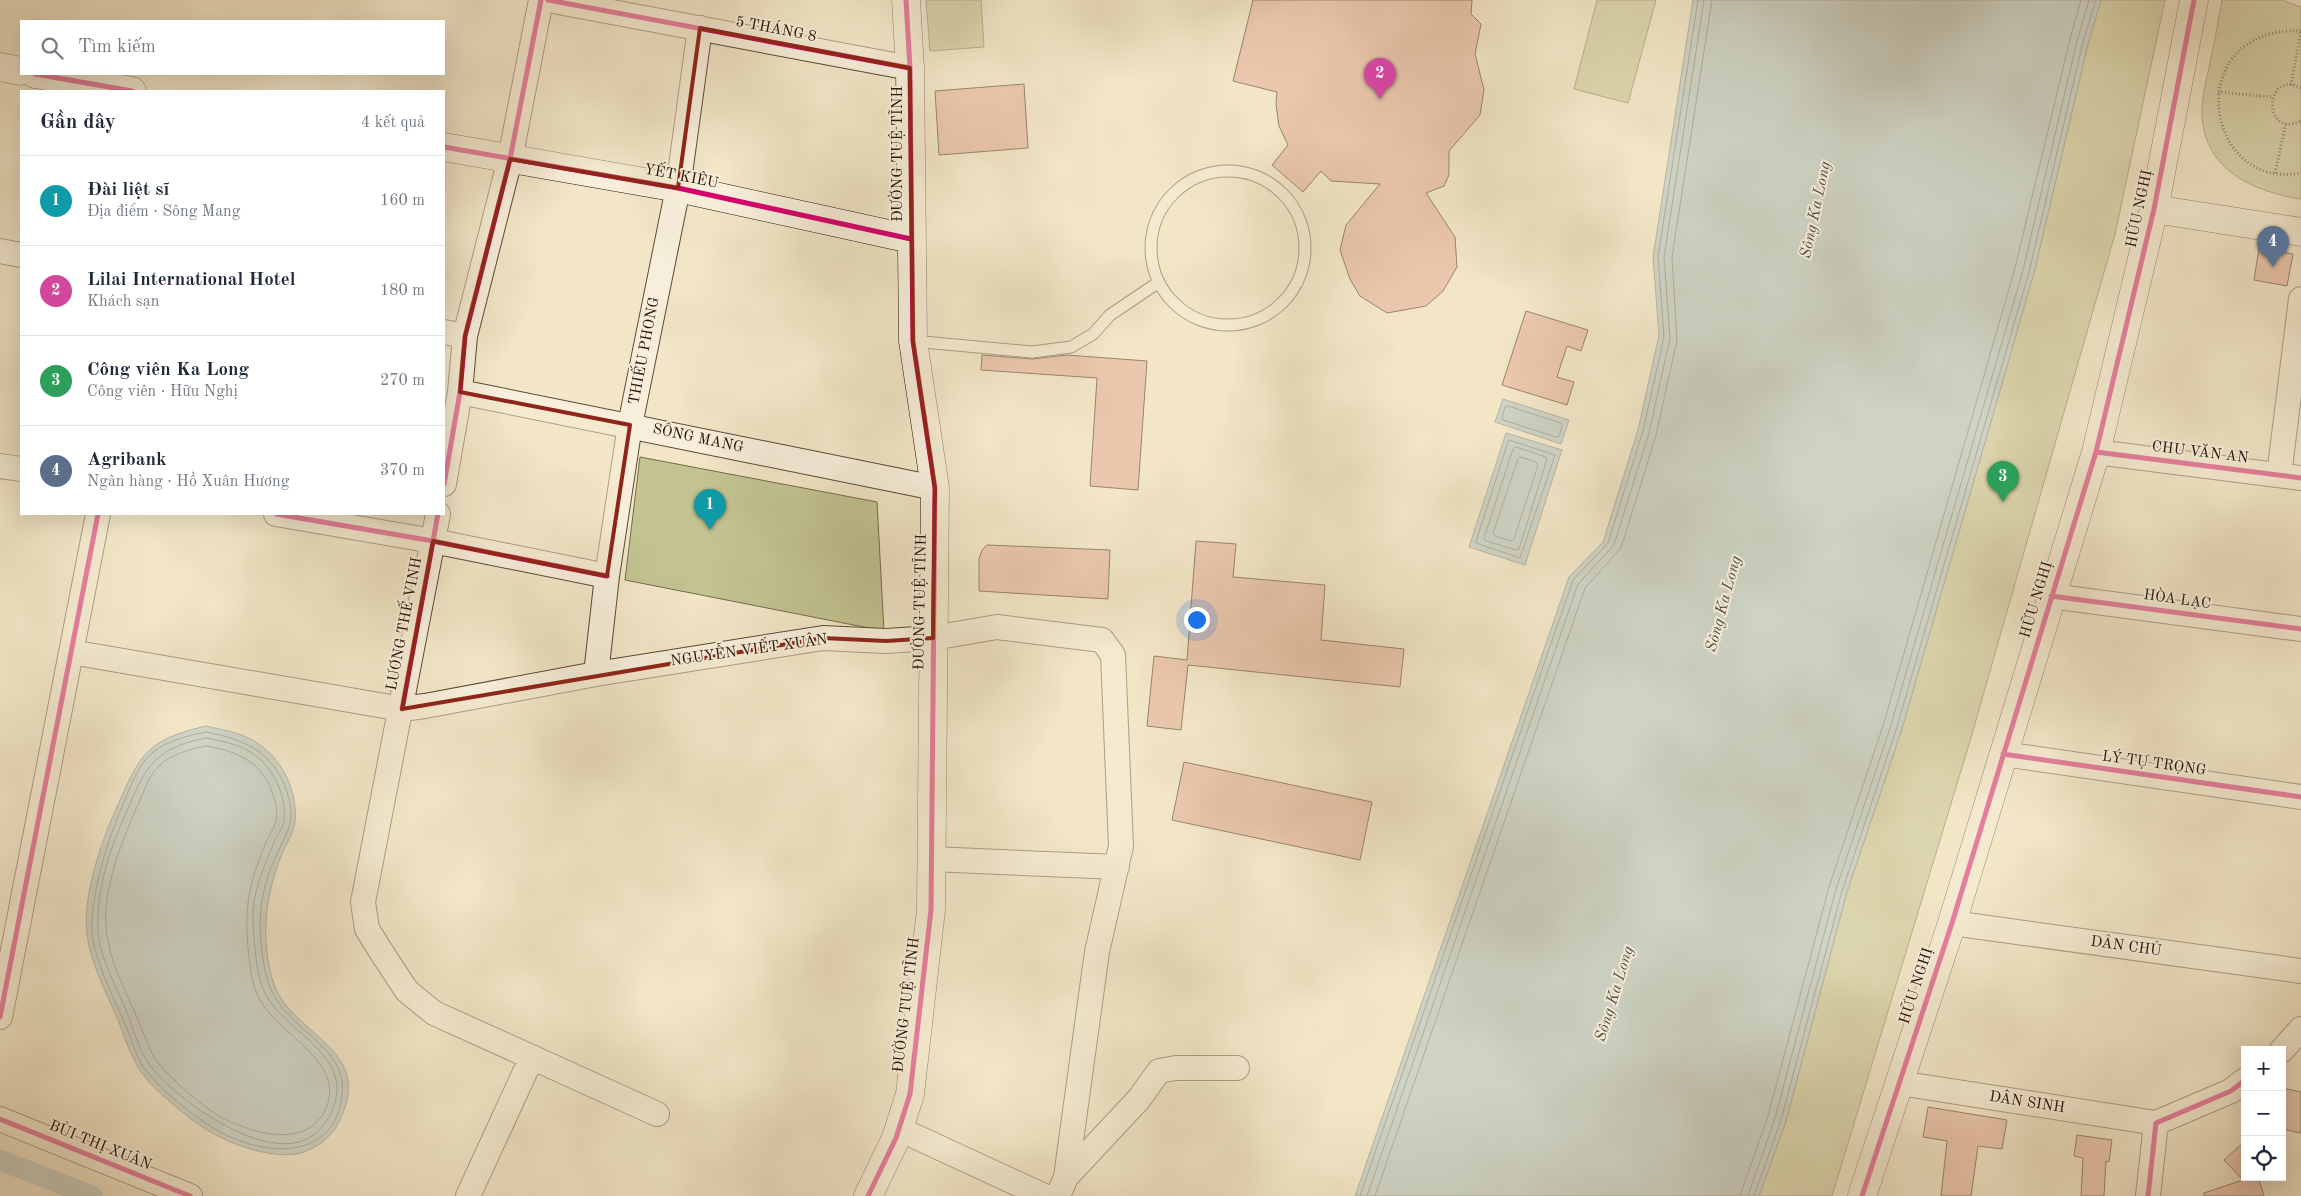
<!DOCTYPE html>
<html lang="vi">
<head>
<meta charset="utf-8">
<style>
  :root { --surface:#fff; --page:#f6f6f7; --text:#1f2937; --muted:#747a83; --line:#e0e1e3; --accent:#111827 }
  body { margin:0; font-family:"Old Standard TT",serif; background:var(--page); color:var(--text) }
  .controls { position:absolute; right:15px; bottom:15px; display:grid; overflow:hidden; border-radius:0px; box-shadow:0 5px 20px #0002 }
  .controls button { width:45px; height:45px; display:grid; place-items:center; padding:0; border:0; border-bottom:1px solid var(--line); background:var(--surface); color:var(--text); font:25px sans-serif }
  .you { position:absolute; left:1196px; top:619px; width:18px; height:18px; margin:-12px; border:4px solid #fff; border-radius:50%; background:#1a73e8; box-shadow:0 0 0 8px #1a73e833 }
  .badge { display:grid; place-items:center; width:32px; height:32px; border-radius:50%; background:var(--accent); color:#fff; font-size:16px; font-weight:700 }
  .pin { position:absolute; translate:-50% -41px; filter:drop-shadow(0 1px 2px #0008) }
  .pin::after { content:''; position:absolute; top:26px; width:18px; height:15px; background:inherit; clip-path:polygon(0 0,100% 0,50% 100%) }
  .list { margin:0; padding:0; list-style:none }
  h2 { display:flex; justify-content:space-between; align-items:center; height:65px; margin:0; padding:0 20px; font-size:21px }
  h2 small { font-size:16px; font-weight:400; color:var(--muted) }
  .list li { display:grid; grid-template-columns:32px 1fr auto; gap:15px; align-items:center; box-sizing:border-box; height:90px; padding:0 20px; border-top:1px solid var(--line) }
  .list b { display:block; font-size:19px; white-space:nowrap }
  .list p { margin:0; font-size:16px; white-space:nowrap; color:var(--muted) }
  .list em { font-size:16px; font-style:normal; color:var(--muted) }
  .icon { flex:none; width:28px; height:28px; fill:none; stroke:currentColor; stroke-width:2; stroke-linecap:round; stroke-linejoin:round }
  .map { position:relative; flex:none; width:2301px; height:1196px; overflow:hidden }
  .search { position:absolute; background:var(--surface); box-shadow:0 5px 20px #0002; left:20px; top:20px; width:425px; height:55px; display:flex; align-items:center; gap:12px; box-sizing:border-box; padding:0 18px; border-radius:0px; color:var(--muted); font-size:19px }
  .panel { position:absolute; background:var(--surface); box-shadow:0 5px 20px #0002; left:20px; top:90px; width:425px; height:425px; border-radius:0px }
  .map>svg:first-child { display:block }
</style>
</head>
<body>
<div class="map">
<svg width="2301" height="1196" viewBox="0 0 2301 1196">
  <rect width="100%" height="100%" fill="#f2e6c7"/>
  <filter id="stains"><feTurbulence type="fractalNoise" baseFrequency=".004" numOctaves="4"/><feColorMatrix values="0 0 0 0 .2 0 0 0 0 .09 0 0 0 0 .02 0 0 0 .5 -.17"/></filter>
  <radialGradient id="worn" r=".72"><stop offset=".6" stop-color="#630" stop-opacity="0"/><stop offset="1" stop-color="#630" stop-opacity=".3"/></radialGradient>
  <!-- green -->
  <path fill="#c2c391" stroke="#746b4a" d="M926 0H981L984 47 930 51Z
    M1597 0H1656L1628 103 1574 89Z
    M2101 0H2165L2115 234 1970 741 1832 1196H1759L1786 1121 1847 892 1901 732 2034 273 2088 44Z
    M2222 0H2282L2301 7V199C2255 192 2205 171 2202 116 2201 100 2206 83 2209 67 2214 45 2218 22 2222 0Z
    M640 457 877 502 884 631 625 580Z"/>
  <!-- water -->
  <path fill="#a2bcc1" stroke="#717875" d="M1693 0H2101L2088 44 2034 273 1901 732 1847 892 1786 1121 1759 1196H1355L1569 577 1603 542 1638 430 1659 335 1653 257Z
    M1503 399 1569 420 1561 444 1495 422Z
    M1506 433 1562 450 1525 565 1469 547Z
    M206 726C222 730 240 732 254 741 282 757 298 791 295 823 293 834 284 848 280 859 267 894 262 927 269 965 272 982 278 997 290 1010 324 1046 368 1063 339 1122 332 1137 317 1148 301 1153 275 1160 231 1145 209 1131 191 1121 147 1085 138 1067 129 1052 124 1035 118 1020 106 992 91 964 87 935 82 898 101 842 116 809 140 755 145 740 206 726Z"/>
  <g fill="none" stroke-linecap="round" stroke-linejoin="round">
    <!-- shore -->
    <path stroke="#646862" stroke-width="1" d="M1508 406 1561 423 1562 426 1559 436 1556 437 1503 420 1502 417 1505 407Z
      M1509 440 1555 455 1520 558 1476 543Z
      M1516 447 1546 457 1547 459 1519 549 1516 550 1486 541 1484 538 1513 449Z
      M1520 457 1536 462 1538 465 1514 539 1511 541 1495 536 1493 533 1518 459Z
      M206 732C243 739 272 751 286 789 290 800 293 815 289 827 282 846 271 863 266 883 258 909 259 937 264 965 267 983 274 1000 287 1013 310 1039 347 1056 342 1096 341 1106 337 1118 331 1127 303 1163 243 1148 210 1126 187 1111 161 1090 144 1068 137 1058 133 1044 129 1033 118 1007 105 982 97 956 93 944 91 931 92 918 96 875 109 837 126 797 132 784 137 769 147 758 161 742 186 736 206 732Z
      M206 738C220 741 234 743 247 750 271 762 287 794 284 821 283 828 278 834 275 840 265 864 251 895 253 922 255 945 255 974 266 995 283 1028 339 1050 337 1090 336 1107 329 1120 317 1132 274 1172 176 1100 149 1064 138 1049 133 1027 126 1010 116 985 99 957 98 930 96 895 108 854 122 822 144 773 148 749 206 738Z
      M206 746C236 751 261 761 272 792 276 801 278 812 276 822 274 828 270 834 267 840 262 852 257 865 253 878 246 902 246 924 248 948 250 964 251 983 259 998 276 1033 341 1059 328 1103 312 1152 252 1134 219 1116 202 1106 166 1075 155 1059 148 1048 144 1033 139 1022 128 996 113 969 108 941 98 896 122 841 140 800 145 788 150 774 160 765 172 754 190 749 206 746Z
      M1360 1196 1573 580 1608 543 1643 431 1664 337 1658 257 1698 0
      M1367 1196 1578 584 1614 545 1649 433 1670 338 1664 257 1704 0
      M1375 1196 1585 588 1621 548 1656 435 1677 340 1672 257 1712 0
      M1740 1196 1768 1116 1829 887 1883 726 2015 268 2070 39 2081 0
      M1748 1196 1775 1118 1836 889 1890 728 2023 270 2077 41 2089 0
      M1754 1196 1781 1120 1842 891 1896 730 2029 272 2083 42 2096 0"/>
    <!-- canal -->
    <path stroke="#a2bcc1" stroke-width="21" d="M0 1160 92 1196"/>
  </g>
  <!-- building -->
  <path fill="#e2a48f" stroke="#271303" d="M1253 0H1472L1471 14 1481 24 1475 54 1484 90 1480 115 1449 151V175L1444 186 1426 193 1455 237 1457 267 1443 291 1426 306 1387 313 1360 296 1350 279 1340 250 1346 225 1380 184 1331 181 1321 171 1303 192 1272 165 1288 145 1279 126 1276 104 1277 92 1233 81Z
    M1024 84 1028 148 939 155 935 91Z
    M2259 248 2293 254 2287 286 2254 280Z
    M1526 311 1588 330 1581 351 1567 346 1557 377 1574 382 1567 405 1502 385Z
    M982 355 1032 359 1067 355 1147 361 1138 490 1090 486 1097 378 981 370Z
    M1196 541 1236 544 1233 577 1325 585 1321 640 1404 649 1400 687 1188 665 1181 730 1147 726 1154 656 1187 660Z
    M987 545 1110 550 1108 599 979 591V559L982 550Z
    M1184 762 1372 802 1360 860 1172 820Z
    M2282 1088 2301 1092V1133L2282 1129Z
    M1928 1107 2007 1120 2002 1149 1978 1146 1971 1196H1941L1947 1141 1923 1137Z
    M2077 1135 2112 1140 2109 1162 2106 1161 2104 1196H2081L2083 1158 2074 1156Z
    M2245 1141V1179L2258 1177 2264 1196H2204V1193L2243 1180 2224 1160Z"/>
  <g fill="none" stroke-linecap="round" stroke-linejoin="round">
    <defs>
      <path id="lane" d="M1151 248a77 77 0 1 1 154 0a77 77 0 1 1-154 0Z
        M913 341 1032 352 1071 347 1093 334 1110 315 1159 282"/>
      <path id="street" d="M548 0 910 68
        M0 251 21 255
        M444 332 465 336
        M460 392 935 488
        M2096 452 2301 478
        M0 466 21 469
        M2279 475 2301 299
        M444 484 460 392 465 336 510 159 541 0
        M276 514 433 541 607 576
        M438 514 363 902 367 929 382 953 407 991 434 1013 657 1114
        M2051 596 2301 629
        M71 652 402 709 425 706 596 674 823 638 886 641 933 638 997 627 1102 640 1113 655 1121 846 1097 952 1066 1177 1058 1196
        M596 674 607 576 630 425 678 188 700 28
        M2003 754 2301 797
        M931 859 1117 867
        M1952 923 2301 971
        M0 1017 98 514
        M2282 1050 2301 1029
        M1899 1083 2156 1123
        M0 1119 190 1196
        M899 1129 1044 1196
        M1066 1177 1139 1099 1159 1071 1176 1068H1237
        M468 1196 532 1057
        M2148 1196 2156 1123 2231 1091 2245 1080"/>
      <path id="secondary" d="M0 67 21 71
        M35 74 132 91
        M444 147 678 188 911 239
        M2154 209 2301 232
        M868 1196 896 1138 910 1094 931 910 935 488 913 341 910 68 906 0
        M1862 1196 1952 923 2096 452 2154 209 2194 0"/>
    </defs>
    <!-- lane casing -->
    <use href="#lane" stroke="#5a4834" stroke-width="13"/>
    <!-- street casing -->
    <use href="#street" stroke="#5a4834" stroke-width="26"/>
    <!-- secondary casing -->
    <use href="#secondary" stroke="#271303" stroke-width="29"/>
    <!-- path -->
    <path stroke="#271303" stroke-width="3" stroke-dasharray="1 2.5" stroke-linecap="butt" d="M2301 31C2180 26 2203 192 2301 173
      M2291 85 2301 31
      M2301 88C2265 68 2261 139 2301 121
      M2218 92 2273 97
      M2275 173 2286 123"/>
    <!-- lane -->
    <use href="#lane" stroke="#f7efdb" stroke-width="11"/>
    <!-- street -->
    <use href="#street" stroke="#f7efdb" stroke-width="24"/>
    <!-- secondary -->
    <use href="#secondary" stroke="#f7efdb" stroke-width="28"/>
    <defs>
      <path id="cycleway" d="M548 0 910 68
        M35 74 132 91
        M444 147 678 188 911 239
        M2096 452 2301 478
        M444 484 460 392 465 336 510 159 541 0
        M276 514 433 541 607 576
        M2051 596 2301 629
        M402 709 438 514
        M2003 754 2301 797
        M0 1017 98 514
        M0 1119 190 1196
        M868 1196 896 1138 910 1094 931 910 935 488 913 341 910 68 906 0
        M1862 1196 1952 923 2096 452 2154 209 2194 0
        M2148 1196 2156 1123 2231 1091 2245 1080"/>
    </defs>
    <!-- cycleway casing -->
    <use href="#cycleway" stroke="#f7efdb" stroke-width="8"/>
    <!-- cycleway -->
    <use href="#cycleway" stroke="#d6006c" stroke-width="5"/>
  </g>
  <!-- marked area -->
  <path d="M0 0H2301V1196H0ZM700 28 910 68 913 341 935 488 933 638 886 641 823 638 402 709 433 541 607 576 630 425 460 392 465 336 510 159 678 188Z" fill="#f2e6c7" fill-opacity=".55" fill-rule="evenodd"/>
  <path fill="none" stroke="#8f2418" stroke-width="4" stroke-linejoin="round" d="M700 28 910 68 913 341 935 488 933 638 886 641 823 638 402 709 433 541 607 576 630 425 460 392 465 336 510 159 678 188Z"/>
  <g text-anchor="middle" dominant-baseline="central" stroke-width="4" stroke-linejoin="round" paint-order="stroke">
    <!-- street labels -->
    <g font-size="15" fill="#271303" stroke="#f7efdb">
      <text transform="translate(776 30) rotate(11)">5 THÁNG 8</text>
      <text transform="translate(898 154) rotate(-90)">ĐƯỜNG TUỆ TĨNH</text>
      <text transform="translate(681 177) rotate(11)">YẾT KIÊU</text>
      <text transform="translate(2140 209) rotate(-78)">HỮU NGHỊ</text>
      <text transform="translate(645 351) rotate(-79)">THIẾU PHONG</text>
      <text transform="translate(698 439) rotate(12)">SÔNG MANG</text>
      <text transform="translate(2200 453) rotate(7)">CHU VĂN AN</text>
      <text transform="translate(2037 600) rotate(-73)">HỮU NGHỊ</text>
      <text transform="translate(2177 600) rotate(8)">HÒA LẠC</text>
      <text transform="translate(921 602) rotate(-89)">ĐƯỜNG TUỆ TĨNH</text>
      <text transform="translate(405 624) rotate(-79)">LƯƠNG THẾ VINH</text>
      <text transform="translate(749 651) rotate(-8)">NGUYỄN VIẾT XUÂN</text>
      <text transform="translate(2154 764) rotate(8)">LÝ TỰ TRỌNG</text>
      <text transform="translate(2126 947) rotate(8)">DÂN CHỦ</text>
      <text transform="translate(1917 986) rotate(-72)">HỮU NGHỊ</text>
      <text transform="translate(907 1005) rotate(-83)">ĐƯỜNG TUỆ TĨNH</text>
      <text transform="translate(2027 1103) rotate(9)">DÂN SINH</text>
      <text transform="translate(100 1146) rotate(22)">BÙI THỊ XUÂN</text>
    </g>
    <!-- water labels -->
    <g font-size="16" font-style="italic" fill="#524e46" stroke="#f7efdb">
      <text transform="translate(1816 210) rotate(-78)">Sông Ka Long</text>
      <text transform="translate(1724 604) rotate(-75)">Sông Ka Long</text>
      <text transform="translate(1615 994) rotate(-73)">Sông Ka Long</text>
    </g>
  </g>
  <rect width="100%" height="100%" filter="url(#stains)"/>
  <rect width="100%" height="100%" fill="url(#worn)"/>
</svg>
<div class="controls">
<button>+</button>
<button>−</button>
<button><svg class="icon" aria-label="locate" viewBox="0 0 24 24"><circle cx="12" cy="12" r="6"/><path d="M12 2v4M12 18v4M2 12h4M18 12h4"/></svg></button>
</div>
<div class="you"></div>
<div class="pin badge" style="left:710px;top:530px;background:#0f9aa8">1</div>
<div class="pin badge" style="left:1380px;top:99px;background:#d1479c">2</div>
<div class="pin badge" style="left:2003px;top:502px;background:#2e9e5b">3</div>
<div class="pin badge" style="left:2273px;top:267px;background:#5c6f8a">4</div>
<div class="search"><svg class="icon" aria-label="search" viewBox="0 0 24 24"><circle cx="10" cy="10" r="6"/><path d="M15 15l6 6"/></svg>Tìm kiếm</div>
<section class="panel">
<h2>Gần đây<small>4 kết quả</small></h2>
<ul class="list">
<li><span class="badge" style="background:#0f9aa8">1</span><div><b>Đài liệt sĩ</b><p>Địa điểm · Sông Mang</p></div><em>160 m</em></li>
<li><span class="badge" style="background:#d1479c">2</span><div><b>Lilai International Hotel</b><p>Khách sạn</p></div><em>180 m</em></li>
<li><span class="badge" style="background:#2e9e5b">3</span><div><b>Công viên Ka Long</b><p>Công viên · Hữu Nghị</p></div><em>270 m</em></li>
<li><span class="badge" style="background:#5c6f8a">4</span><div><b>Agribank</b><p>Ngân hàng · Hồ Xuân Hương</p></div><em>370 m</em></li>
</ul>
</section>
</div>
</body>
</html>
